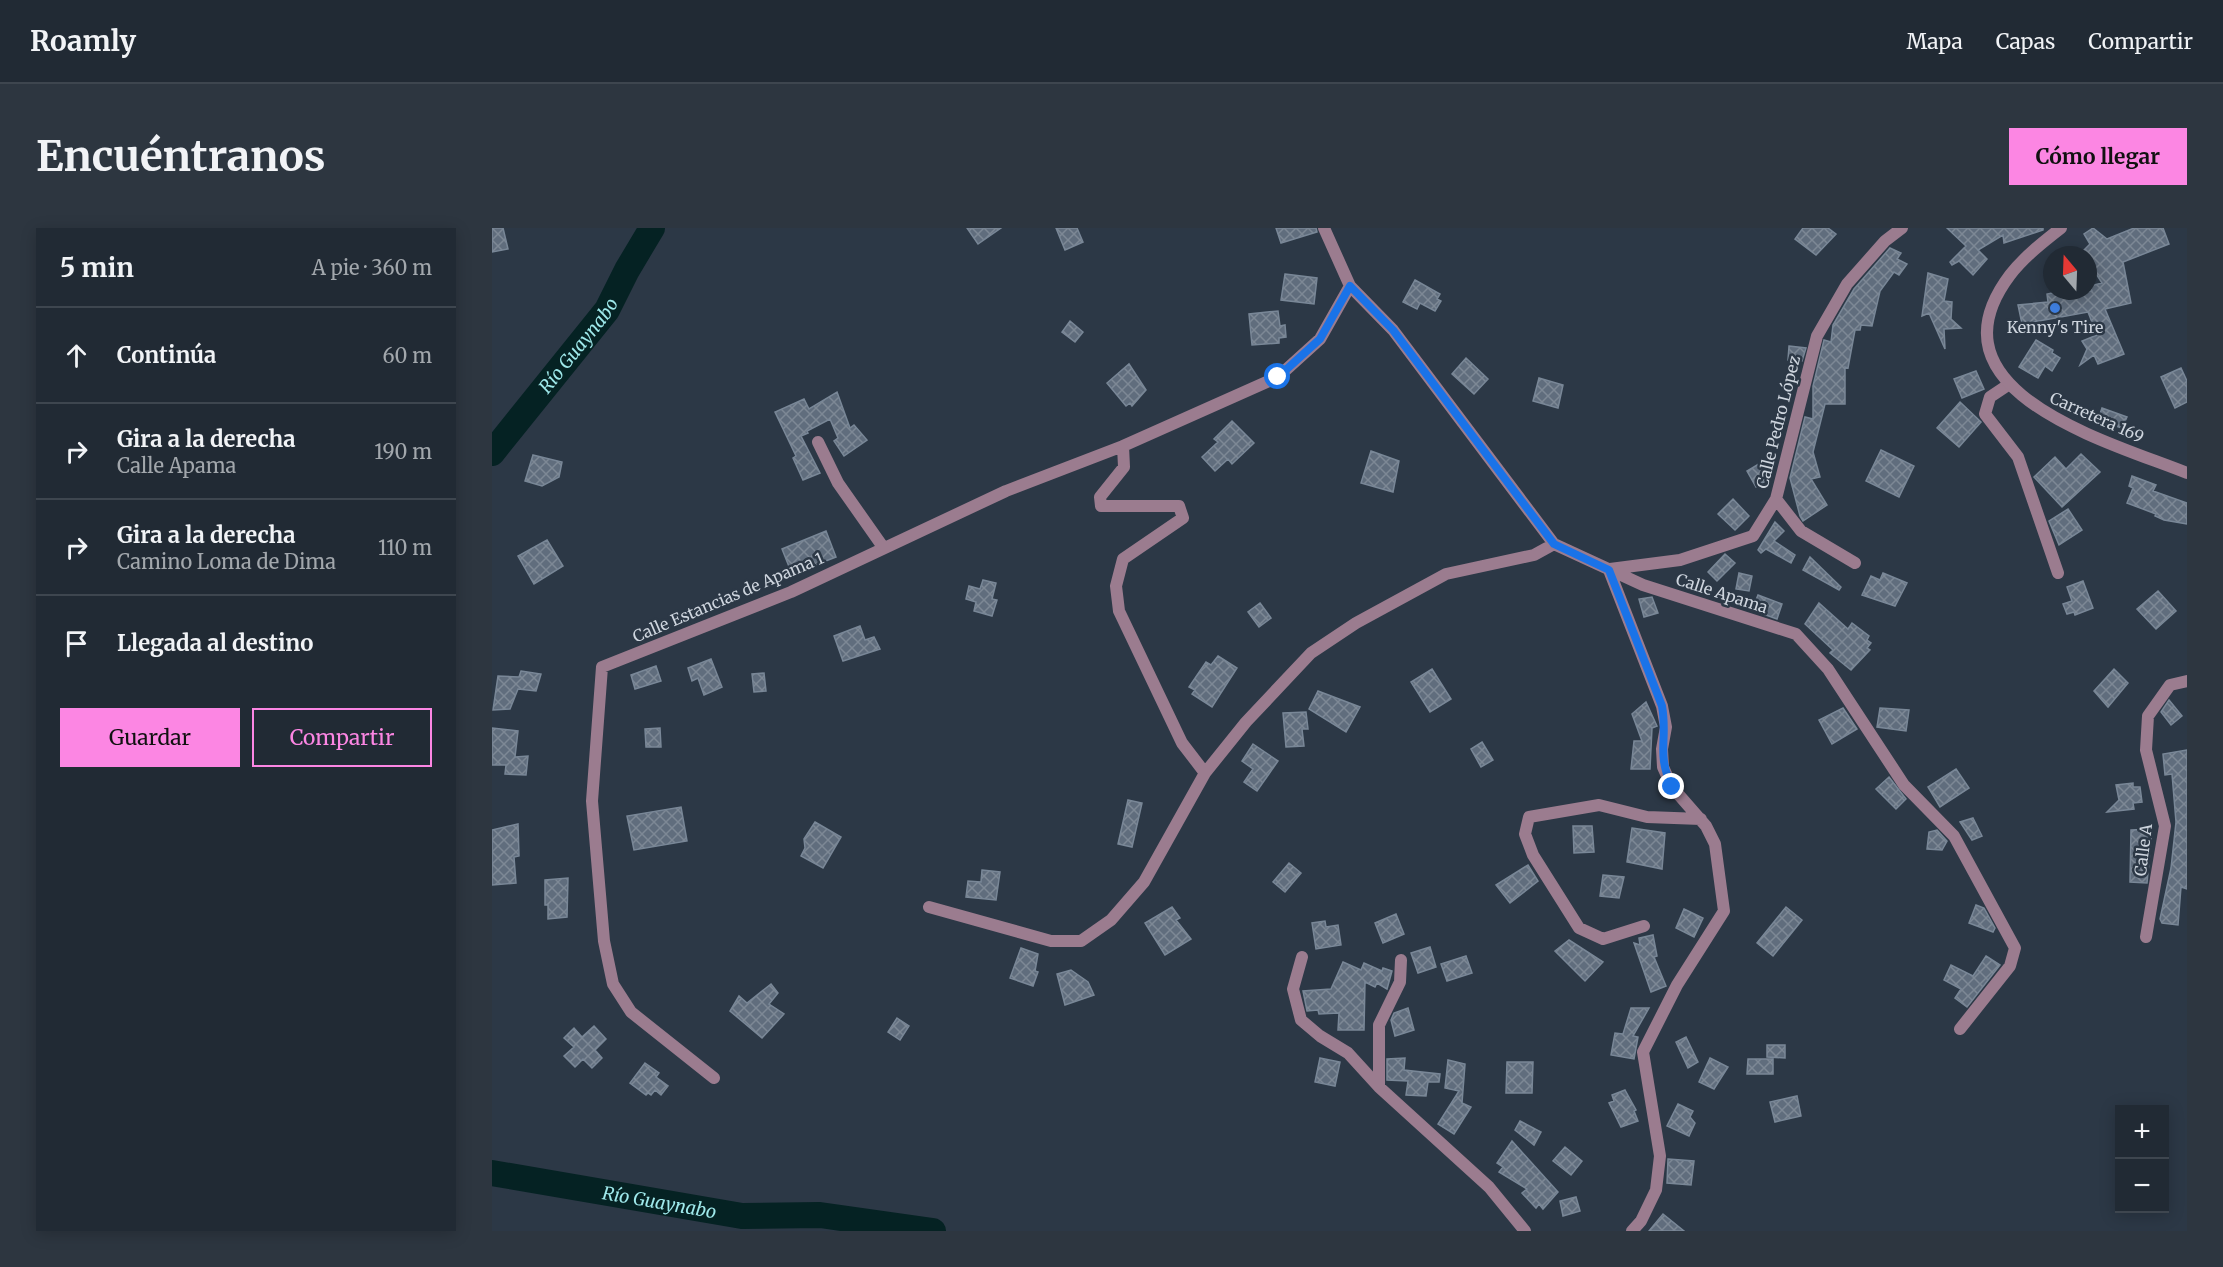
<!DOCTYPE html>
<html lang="es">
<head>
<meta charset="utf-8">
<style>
  :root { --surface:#212a34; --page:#2d3640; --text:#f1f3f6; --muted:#a2a7ac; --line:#3e464f; --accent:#fc86e3 }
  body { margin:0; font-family:Merriweather,serif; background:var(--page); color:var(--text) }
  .controls { position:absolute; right:18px; bottom:18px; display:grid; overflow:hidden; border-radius:0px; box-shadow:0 3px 15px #0003 }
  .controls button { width:54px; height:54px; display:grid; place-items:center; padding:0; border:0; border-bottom:2px solid var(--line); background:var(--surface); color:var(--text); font:30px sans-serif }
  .compass { position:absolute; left:1551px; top:18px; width:54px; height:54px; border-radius:50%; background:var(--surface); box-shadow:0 3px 15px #0003; rotate:341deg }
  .stop { position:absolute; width:18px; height:18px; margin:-14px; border:4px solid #1a73e8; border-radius:50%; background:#fff }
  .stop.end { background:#1a73e8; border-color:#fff; box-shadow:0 2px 6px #0008 }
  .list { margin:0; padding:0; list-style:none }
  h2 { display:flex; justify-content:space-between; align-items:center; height:78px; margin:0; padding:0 24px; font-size:26px }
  h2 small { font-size:20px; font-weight:400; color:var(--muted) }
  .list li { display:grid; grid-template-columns:39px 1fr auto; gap:18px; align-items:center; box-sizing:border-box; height:96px; padding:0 24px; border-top:2px solid var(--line) }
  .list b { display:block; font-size:22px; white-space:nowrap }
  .list p { margin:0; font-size:20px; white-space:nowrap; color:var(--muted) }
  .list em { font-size:20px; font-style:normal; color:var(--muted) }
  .actions { display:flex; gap:12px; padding:18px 24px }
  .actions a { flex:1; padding:14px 0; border:2px solid var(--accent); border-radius:0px; text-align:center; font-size:21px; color:var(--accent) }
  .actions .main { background:var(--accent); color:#111 }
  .icon { flex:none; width:33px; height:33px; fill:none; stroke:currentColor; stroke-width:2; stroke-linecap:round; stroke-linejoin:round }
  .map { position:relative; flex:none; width:1695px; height:1003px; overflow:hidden; border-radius:0px }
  header { display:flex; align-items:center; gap:36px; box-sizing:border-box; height:84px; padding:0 30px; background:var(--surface); border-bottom:2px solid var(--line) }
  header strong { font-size:28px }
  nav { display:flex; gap:33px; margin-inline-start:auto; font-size:21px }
  .intro { display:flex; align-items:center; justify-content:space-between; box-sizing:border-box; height:144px; padding:0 36px }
  h1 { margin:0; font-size:42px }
  .button { padding:15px 27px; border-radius:0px; background:var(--accent); color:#111; font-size:21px; font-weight:700 }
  main { display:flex; gap:36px; padding:0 36px }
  aside { flex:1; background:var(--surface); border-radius:0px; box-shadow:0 3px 15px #0003 }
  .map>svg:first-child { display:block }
</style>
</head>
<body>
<header>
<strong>Roamly</strong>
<nav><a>Mapa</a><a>Capas</a><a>Compartir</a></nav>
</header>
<div class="intro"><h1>Encuéntranos</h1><a class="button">Cómo llegar</a></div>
<main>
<aside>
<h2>5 min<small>A pie · 360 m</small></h2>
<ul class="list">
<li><svg class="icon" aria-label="ahead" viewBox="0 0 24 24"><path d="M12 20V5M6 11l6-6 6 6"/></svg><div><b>Continúa</b></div><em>60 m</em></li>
<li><svg class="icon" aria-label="right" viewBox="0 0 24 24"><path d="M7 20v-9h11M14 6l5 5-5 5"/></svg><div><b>Gira a la derecha</b><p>Calle Apama</p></div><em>190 m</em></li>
<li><svg class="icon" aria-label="right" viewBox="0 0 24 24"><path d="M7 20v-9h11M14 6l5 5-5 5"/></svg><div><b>Gira a la derecha</b><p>Camino Loma de Dima</p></div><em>110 m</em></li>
<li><svg class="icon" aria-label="arrive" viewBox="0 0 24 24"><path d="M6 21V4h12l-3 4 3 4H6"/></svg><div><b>Llegada al destino</b></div></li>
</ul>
<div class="actions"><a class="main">Guardar</a><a>Compartir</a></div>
</aside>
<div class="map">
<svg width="1695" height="1003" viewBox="0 0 1695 1003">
  <defs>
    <pattern id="building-cross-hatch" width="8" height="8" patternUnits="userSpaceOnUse" patternTransform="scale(1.5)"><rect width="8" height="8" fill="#606d7d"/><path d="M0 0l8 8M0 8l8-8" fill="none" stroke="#7d8895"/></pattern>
  </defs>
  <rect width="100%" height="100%" fill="#2c3846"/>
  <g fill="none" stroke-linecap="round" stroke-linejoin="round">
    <!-- river -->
    <g stroke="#052223" stroke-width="26">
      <path id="s1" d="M0 225 115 82 135 42 160 0"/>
      <path id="s2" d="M0 945 250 988 328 987 441 1003"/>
    </g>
  </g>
  <!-- building -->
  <path fill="url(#building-cross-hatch)" stroke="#798797" stroke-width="1.5" d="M0 0H11L16 21 0 24Z
    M475 0H509L486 16Z
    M564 0H585L591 14 573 22Z
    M784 0H824L825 4 789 15Z
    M1311 0H1336L1344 6 1324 27 1303 11Z
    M1455 0H1551V2L1512 15 1511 7 1486 22 1495 31 1481 47 1467 33 1460 37 1458 34 1474 18Z
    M1601 0 1615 11 1642 0H1671L1677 16 1631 34 1639 75 1613 81 1632 126 1606 136 1602 127 1588 137 1595 121 1590 113 1605 107 1596 84 1530 96 1526 77 1556 74 1555 66 1570 63H1600L1598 58 1610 55 1596 33V27L1590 24 1598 16 1592 6Z
    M1398 20 1409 25 1405 31 1415 36 1407 47 1402 44 1388 63 1380 98 1369 97 1368 102H1363L1356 140 1353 139V176H1333L1321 224 1328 249 1319 251 1335 277 1311 293 1308 288 1298 250 1313 189 1321 191V158L1332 112 1339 114 1341 97 1362 61Z
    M1436 45 1456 51 1452 73 1460 74 1459 91 1469 100 1452 101 1453 121 1437 85 1430 88Z
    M793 46 825 50 822 76 789 72Z
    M923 52 948 66 945 71 949 73 943 83 928 75 925 81 911 74Z
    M786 83 788 98 793 97 794 109 787 110V115L760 117 757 86Z
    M578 93 591 104 583 114 570 104Z
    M1544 112 1561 122 1560 125 1568 130 1560 143 1553 138 1546 150 1527 139Z
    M1297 118 1314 120 1310 133 1296 132Z
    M974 130 996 151 982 166 960 146Z
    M637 136 654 162 640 178 638 175 634 178 615 155Z
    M1689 140 1695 153V174L1683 180 1669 149Z
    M1484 143 1492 161 1470 170 1462 151Z
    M1047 150 1071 157 1066 180 1041 173Z
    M345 164 358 200 362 197 375 212 352 228 342 213 346 210 338 191 315 203 316 205 309 208 328 245 311 252 301 230 304 228 283 184 312 171 317 181Z
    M1468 174 1489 194 1467 219 1445 200Z
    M1610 180 1635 189 1630 200 1606 192Z
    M740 193 762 215 740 236 736 231 723 243 710 229 726 214 722 211Z
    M1389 222 1422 238 1407 269 1374 253Z
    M879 223 907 233 901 264 869 255Z
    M1589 226 1608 244 1570 279 1542 249 1563 229 1574 241Z
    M41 227 70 234 67 249 50 258 33 253Z
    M1270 234 1277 246 1273 248 1275 252 1264 259 1255 243Z
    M1640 248 1664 257 1661 263 1695 275V296L1672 292 1663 288 1664 286 1635 275 1641 260 1637 258Z
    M1241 271 1257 288 1243 302 1226 286Z
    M1576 281 1590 302 1567 317 1557 293Z
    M1283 294 1292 303 1282 313 1303 327 1299 335 1274 321 1269 325 1266 322Z
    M334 303 344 329 300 346 290 321Z
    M55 312 71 338 42 356 26 328Z
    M1233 326 1243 335 1225 353 1216 344Z
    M1318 329 1349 359 1347 362 1311 342Z
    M1247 345 1260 348 1257 363 1244 361Z
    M1391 345 1415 355 1403 378 1370 367 1379 348 1388 352Z
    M491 352 504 355 500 371 505 372 500 388 482 383 484 374 474 371 477 358 488 361Z
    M1591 353 1601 380 1583 387 1582 384 1575 386 1571 376 1580 373 1575 359Z
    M1666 363 1684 383 1664 401 1645 381Z
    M1266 367 1290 376 1285 391 1260 382Z
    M1160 369 1166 385 1152 389 1147 371Z
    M768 375 779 390 767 399 756 384Z
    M1327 375 1356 401 1360 395 1377 408 1375 412 1379 415 1375 420 1378 422 1359 442 1338 425 1341 422 1313 396Z
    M368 398 373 412 382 409 388 421 351 433 342 408Z
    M726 428 745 440 720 479 700 466 703 462 697 459 714 434 719 437Z
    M219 431 230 459 212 467 206 450 200 453 196 440Z
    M164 438 169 453 143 461 139 447Z
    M940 441 959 471 938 484 919 454Z
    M1622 441 1636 455 1616 479 1602 463Z
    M29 443 49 446 44 463 26 461 18 481 1 482 6 448 27 449Z
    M272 445 274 463 262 464 260 446Z
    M826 463 868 479 854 504 817 481Z
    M1677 472 1690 488 1679 497 1669 484Z
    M1154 474 1165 498 1160 500 1158 541H1139L1142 513H1150L1140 486Z
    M1351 480 1365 501 1340 516 1327 492Z
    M1388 480 1417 482 1414 503 1385 499Z
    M814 484 816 501H810L812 518 794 519 791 485Z
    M0 500 26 503 23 529 36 528 34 547 13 546 14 537H0Z
    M168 500 169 519H154L153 501Z
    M990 514 1001 532 989 539 979 521Z
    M761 516 786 533 765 563 752 554 761 541 750 533Z
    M1695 522V661L1689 659 1686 697 1670 695 1668 691 1679 640 1684 594 1680 546 1673 547 1671 526Z
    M1464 541 1477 560 1448 579 1436 559Z
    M1397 549 1414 571 1404 581 1384 561Z
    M1641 555V559H1648L1650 574 1641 575 1642 581 1615 584 1627 572 1624 557Z
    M636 572 650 575 640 619 626 616Z
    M189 579 195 613 142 622 135 588Z
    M1481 590 1490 608 1480 612 1468 594Z
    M323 594 349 609 331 640 309 628 313 620 312 611Z
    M26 596 27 628 22 629 24 655 0 657V602Z
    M1081 598H1100L1102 624 1082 625Z
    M1140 600 1173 605 1170 641 1135 634Z
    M1660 601 1655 655 1638 654 1639 602Z
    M1445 602 1455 613 1450 622 1435 621 1437 604Z
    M797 635 809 645 793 664 781 654Z
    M1036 637 1046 653 1018 675 1004 657Z
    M490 642 508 644 504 672 474 669 476 653 489 654Z
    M1111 647 1132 649 1127 670 1108 668Z
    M76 650 75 689 56 691V677H53V652Z
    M1484 677 1492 680 1503 700 1501 704 1477 695Z
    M680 679 688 690 684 692 699 711 673 727 653 695Z
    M1294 679 1310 692 1281 728 1265 715Z
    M1192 681 1211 690 1202 709 1184 700Z
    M904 686 912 706 891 715 883 695Z
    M833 693 834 699 846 697 849 717 824 721 820 695Z
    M1161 707 1165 728 1162 729 1174 758 1159 764 1142 715 1148 717 1147 710Z
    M1077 712 1111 734 1093 753 1063 723Z
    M938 719 944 739 926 745 919 725Z
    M529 720 546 726 543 743 546 744 541 758 518 750Z
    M974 728 980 745 955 753 949 736Z
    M1494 728 1508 737 1475 779 1463 770 1469 761 1452 752 1459 737 1481 748Z
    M851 734 869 742 872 735 890 743 891 740 900 743 895 761 885 755 883 759 873 754 872 802H846L847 785 827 786 826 782 815 783 811 763 839 761Z
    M579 742 596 754 602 767 573 777 565 746Z
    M279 756 286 765 277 776 292 786 270 810 238 783 247 768 255 775Z
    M916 780 922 802 903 808 899 792 902 785Z
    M1139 780H1157L1141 808 1146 809 1142 831 1119 827 1123 805 1131 806Z
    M405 790 417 798 408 812 396 804Z
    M102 798 114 811 103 822 110 830 100 840 91 831 83 839 72 828 82 819 72 810 82 800 90 809Z
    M1194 809 1206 834 1196 840 1184 814Z
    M1275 817H1293V830L1275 829Z
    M828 830 848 834 843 858 823 854Z
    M913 830 912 842 948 846 947 854H936L934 868 914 867 916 853 895 852V831Z
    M1218 830 1236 839 1222 861 1207 854Z
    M1256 831H1281V846H1255Z
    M956 832 973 836 970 875 979 879 962 906 946 896 967 863 953 860Z
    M1015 834H1041L1040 865H1014Z
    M153 835 167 845 164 849 176 858 169 867 163 862 159 867 156 865 154 867 138 855Z
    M1133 862 1144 882 1142 883 1146 893 1129 899 1117 875 1122 873 1120 867Z
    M1305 868 1309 888 1283 894 1278 874Z
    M1186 876 1201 883 1198 889 1203 895 1197 908 1175 898Z
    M1028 893 1049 904 1042 917 1023 902Z
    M1020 913 1066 964 1051 981 1047 976 1044 980 1030 965 1035 961 1007 944 1011 939 1005 935Z
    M1073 919 1090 933 1079 947 1061 933Z
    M1176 931 1202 933 1199 957 1175 955Z
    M1084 969 1088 983 1071 988 1068 973Z
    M1171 986 1192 1003H1157Z"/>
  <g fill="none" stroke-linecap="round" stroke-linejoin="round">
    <!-- minor -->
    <path stroke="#9b7c8f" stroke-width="12" d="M832 0 858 58 901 102 1062 316 1151 357 1304 406 1336 441 1412 557 1462 608 1523 720 1518 738 1468 801
      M1516 157 1498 169 1493 186 1526 229 1566 345
      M326 214 346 255 391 319
      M631 218 632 239 608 269 609 278H687L691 290 631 331 624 358 627 383 690 515 713 545
      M1284 271 1309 303 1363 335
      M1118 341 1188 332 1261 308 1284 271 1325 108 1355 56 1393 13 1410 0
      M1117 342 1170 478 1174 499 1170 521 1171 539 1180 559 1214 598 1223 616 1232 683 1185 757 1151 824 1168 928 1164 962 1149 993 1140 1003
      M437 679 559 713H589L619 692 652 654 713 545 754 494 819 425 864 395 954 346 1042 327 1062 316
      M1152 698 1111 711 1087 700 1041 627 1033 606 1037 589 1107 577 1155 589 1209 591
      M1654 709 1673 598 1654 522 1656 488 1678 457 1695 453
      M810 729 801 761 809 792 828 808 856 825 887 859 997 959 1033 1003
      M222 850 139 784 121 756 112 713 100 573 110 439 299 364 514 263 631 218 786 149 828 111 858 58
      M887 859V797L908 754 909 732"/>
    <!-- tertiary -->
    <path stroke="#9b7c8f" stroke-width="12" d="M1569 0C1551 14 1532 29 1518 47 1430 164 1618 214 1695 245"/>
  </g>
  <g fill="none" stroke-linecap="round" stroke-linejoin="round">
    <!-- route -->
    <path stroke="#1a73e8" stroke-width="8" d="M786 149 828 111 858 58 901 102 1062 316 1117 342 1170 478C1176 512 1164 525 1180 559"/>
  </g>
  <!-- markers -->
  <circle fill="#3f7fe0" stroke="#2c3846" stroke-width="2" cx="1563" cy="80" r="6"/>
  <g text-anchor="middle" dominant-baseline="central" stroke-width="5" stroke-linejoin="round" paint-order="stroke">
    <!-- poi labels -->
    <g font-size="16" fill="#ced5de" stroke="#2c3846">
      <text x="1563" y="99">Kenny's Tire</text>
    </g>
    <!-- street labels -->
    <g font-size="16" fill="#ced5de" stroke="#2c3846">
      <text transform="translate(1605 189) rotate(24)">Carretera 169</text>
      <text transform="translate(1286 194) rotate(-76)">Calle Pedro López</text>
      <text transform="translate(1230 365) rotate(18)">Calle Apama</text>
      <text transform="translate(236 369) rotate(-23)">Calle Estancias de Apama 1</text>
      <text transform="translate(1651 622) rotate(-83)">Calle A</text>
    </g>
    <!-- water labels -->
    <g font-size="18" font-style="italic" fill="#9fe9eb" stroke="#2c3846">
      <text stroke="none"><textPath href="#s1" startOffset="138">Río Guaynabo</textPath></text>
      <text stroke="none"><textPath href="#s2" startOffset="170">Río Guaynabo</textPath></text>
    </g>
  </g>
</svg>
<div class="controls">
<button>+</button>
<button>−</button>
</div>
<svg class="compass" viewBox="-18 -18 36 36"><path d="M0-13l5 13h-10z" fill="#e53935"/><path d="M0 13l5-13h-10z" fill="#a2a7ac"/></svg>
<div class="stop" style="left:786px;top:149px"></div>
<div class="stop end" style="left:1180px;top:559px"></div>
</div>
</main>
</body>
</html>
